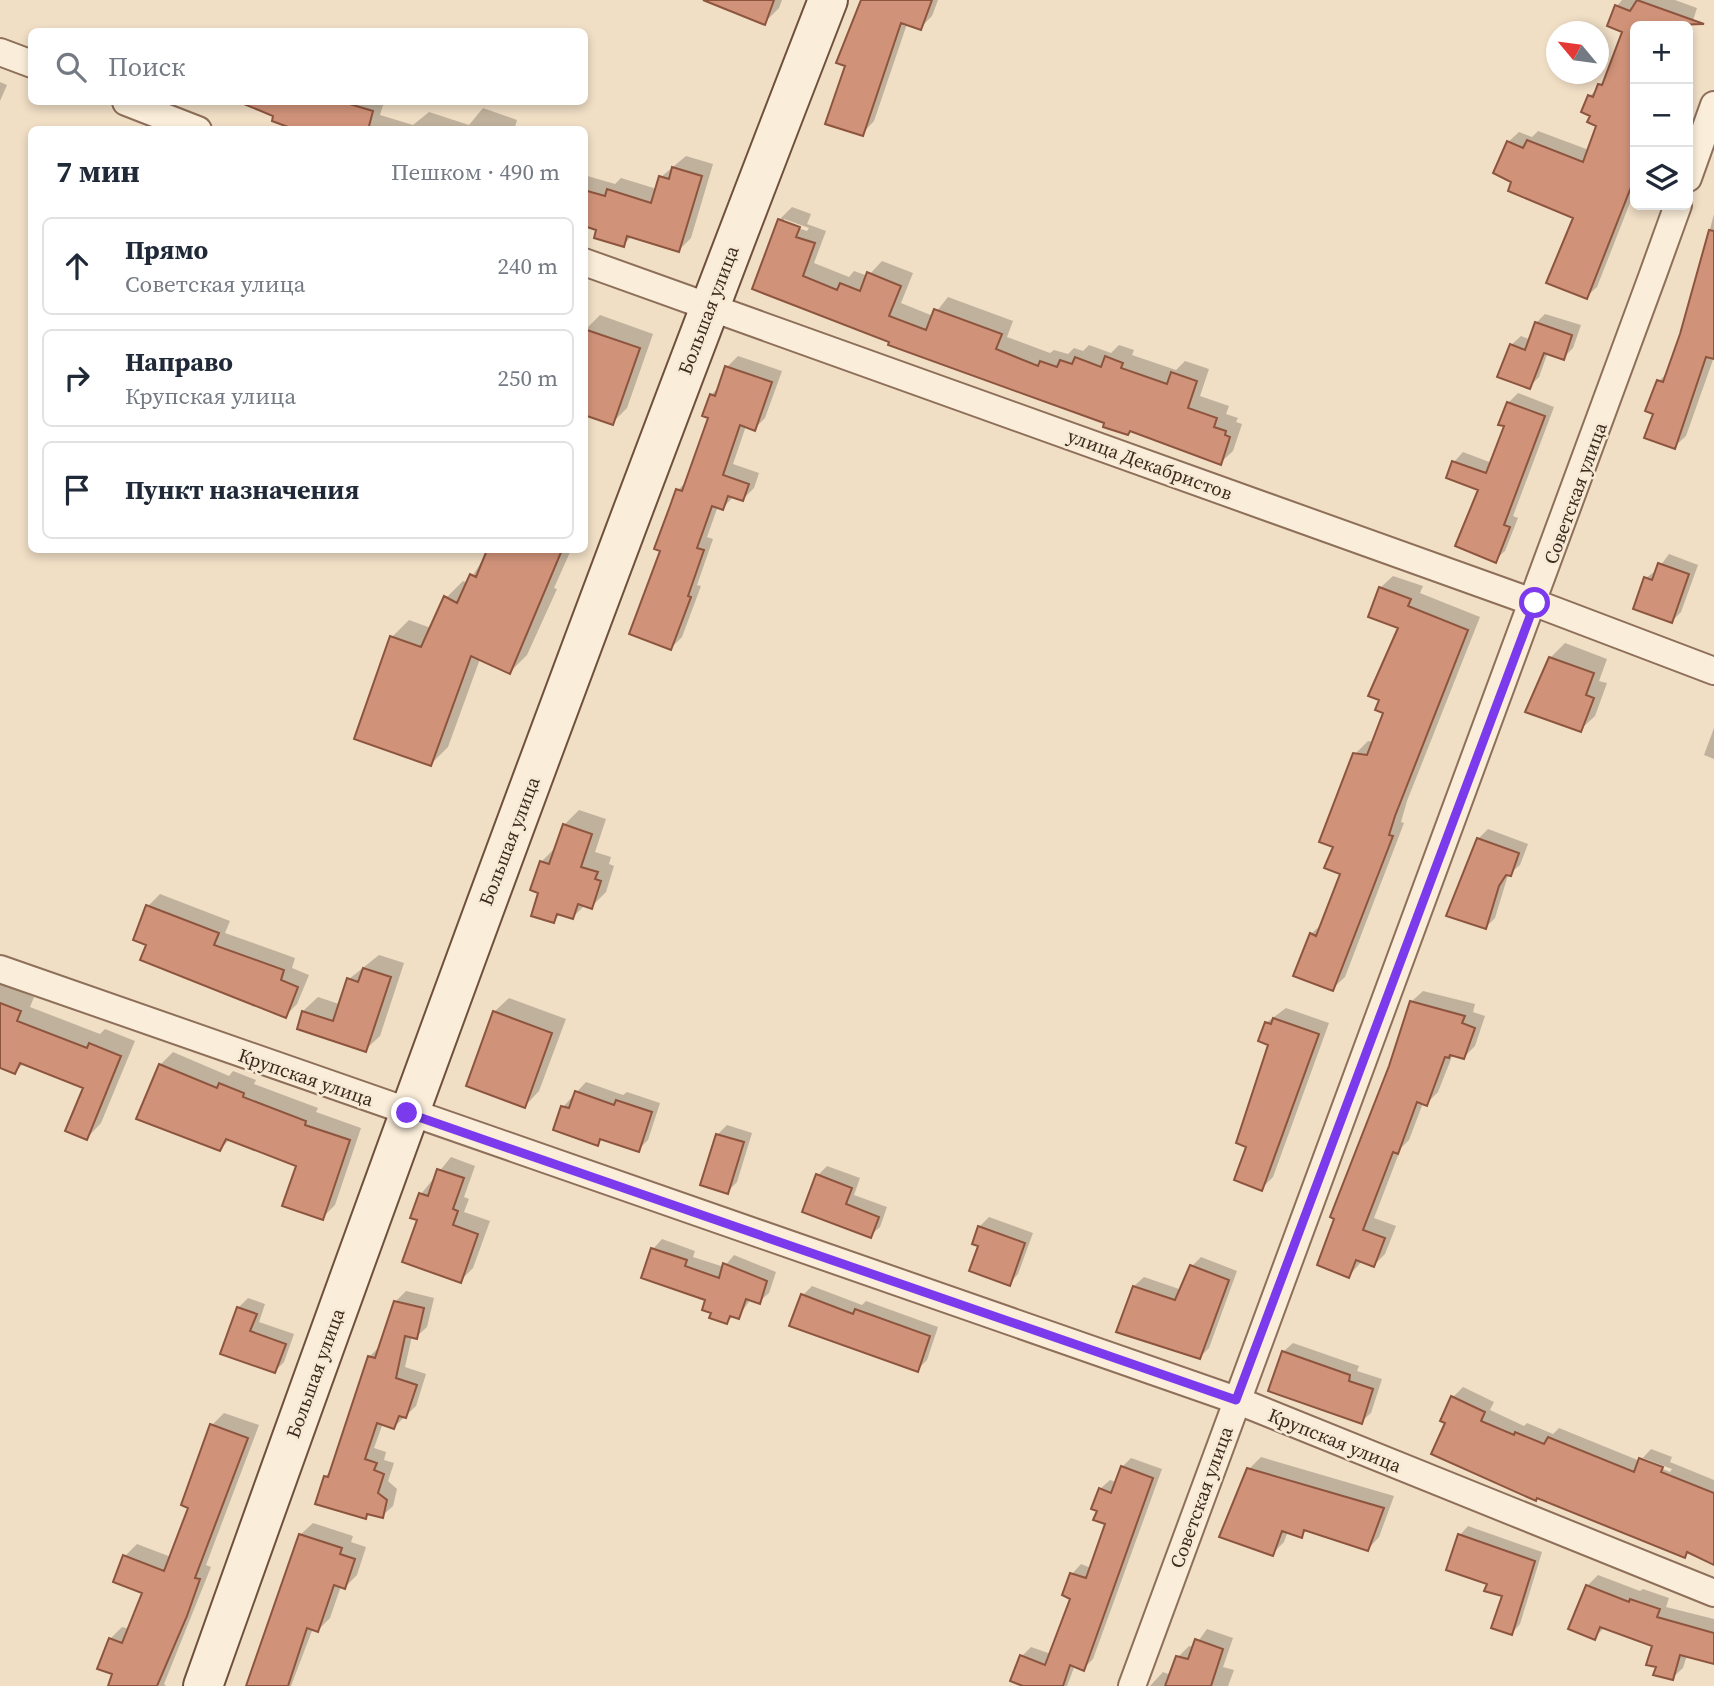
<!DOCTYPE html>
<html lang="ru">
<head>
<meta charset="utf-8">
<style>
  :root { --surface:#fff; --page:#f2f2f3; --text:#1f2937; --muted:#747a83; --line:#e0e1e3 }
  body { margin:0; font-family:"Source Serif 4",serif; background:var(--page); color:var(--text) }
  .controls { position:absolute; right:21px; top:21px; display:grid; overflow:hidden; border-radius:10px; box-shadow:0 4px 10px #0003 }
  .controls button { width:63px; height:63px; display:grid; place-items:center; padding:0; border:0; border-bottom:2px solid var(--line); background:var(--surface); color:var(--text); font:35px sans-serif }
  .compass { position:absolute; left:1546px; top:21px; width:63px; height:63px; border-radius:50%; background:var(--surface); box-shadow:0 4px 10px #0003; rotate:299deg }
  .stop { position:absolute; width:21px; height:21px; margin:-16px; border:5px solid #7c3aed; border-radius:50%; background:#fff }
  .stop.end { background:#7c3aed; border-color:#fff; box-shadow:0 2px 7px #0008 }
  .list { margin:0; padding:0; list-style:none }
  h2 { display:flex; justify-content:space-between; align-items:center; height:91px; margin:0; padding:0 28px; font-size:30px }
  h2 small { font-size:23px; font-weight:400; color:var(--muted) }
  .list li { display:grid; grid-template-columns:46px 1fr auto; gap:21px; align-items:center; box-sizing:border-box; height:98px; margin:0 14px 14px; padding:0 14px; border:2px solid var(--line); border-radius:10px }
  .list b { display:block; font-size:26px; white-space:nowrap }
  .list p { margin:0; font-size:23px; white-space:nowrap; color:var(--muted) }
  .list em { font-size:23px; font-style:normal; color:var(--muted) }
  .icon { flex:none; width:38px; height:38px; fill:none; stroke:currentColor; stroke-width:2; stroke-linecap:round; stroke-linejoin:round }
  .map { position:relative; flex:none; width:1714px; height:1686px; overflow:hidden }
  .search { position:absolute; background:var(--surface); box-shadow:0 4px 10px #0003; left:28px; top:28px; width:560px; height:77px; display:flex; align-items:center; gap:18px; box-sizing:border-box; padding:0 24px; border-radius:10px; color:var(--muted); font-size:26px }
  .panel { position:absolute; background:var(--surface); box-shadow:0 4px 10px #0003; left:28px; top:126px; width:560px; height:427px; border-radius:10px }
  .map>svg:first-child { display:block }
</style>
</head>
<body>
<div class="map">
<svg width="1714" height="1686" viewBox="0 0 1714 1686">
  <rect width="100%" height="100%" fill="#f0dec5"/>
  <!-- shadow -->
  <path fill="#0003" fill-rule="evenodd" d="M730 0H782L779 8 764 23Z
    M862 0H938L932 16 920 28 907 24 874 121 862 134 847 65Z
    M1622 0H1675L1697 8 1688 36V26H1635V190L1597 287 1586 297 1575 217 1513 181 1508 142 1519 132 1532 137 1538 131 1589 150 1598 125 1593 115 1590 96 1607 78 1623 36 1617 6Z
    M0 82 7 85 0 101Z
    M236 102H384L380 115 413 125 429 112 469 125 483 108 517 120 514 130H314Z
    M686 156 713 164 691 238 679 250 632 236 623 245 598 229 584 225V175L615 184 621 178 657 189 661 177Z
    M792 207 811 214 807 224 826 231 814 263 849 277 854 271 868 276 882 261 913 273 901 303 933 316 948 297 1013 321 1007 337 1050 353 1054 350 1068 354 1074 348 1083 351 1089 345 1111 353 1119 345 1134 350 1132 355 1176 370 1185 361 1209 369 1200 396 1229 406 1226 414 1238 418 1236 422 1242 424 1233 451 1220 463 1131 430 1128 433 755 288 779 220ZM784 219 809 228 807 231 784 223Z
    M1714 214V357L1686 436 1674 447 1655 413 1659 381 1669 371 1682 334Z
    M1545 314 1581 325 1573 348 1563 358 1548 352 1539 377 1529 387 1511 345 1521 336 1531 340 1536 323Z
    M600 315 653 334 627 408 612 423 585 330Z
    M738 356 782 371 765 418 754 429 746 426 733 464 759 473 754 488 743 499 734 496 723 508 718 506 707 537 713 539 697 585 701 586 682 637 671 648 662 550 678 490 688 480 710 416 711 395 720 386 727 367Z
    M1518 393 1554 407 1513 516 1518 518 1505 551 1495 560 1480 489 1454 462 1463 452 1492 463 1506 425 1508 403Z
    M489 550H571L554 588 557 589 527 655 510 672 480 659 448 747 431 764 392 637 409 620 431 628 446 598 463 581 468 583Z
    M1669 554 1698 565 1681 612 1672 621 1635 608 1646 578 1658 569Z
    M1393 576 1423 586 1420 593 1480 617 1407 801 1401 822 1404 823 1345 977 1332 989 1311 934 1323 923 1342 873 1335 846 1355 754 1368 741 1374 742 1385 712 1400 627 1380 588Z
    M1565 643 1607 659 1599 681 1607 683 1595 716 1580 730 1527 711 1550 658Z
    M1714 728V759L1704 755Z
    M579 810 606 819 595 852 611 857 609 864 614 866 606 892 591 907 585 905 573 917 561 913 553 921 540 892 541 862 556 847 564 825Z
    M1488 829 1528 844 1520 865 1508 875 1495 918 1486 927 1478 839Z
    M160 894 230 921 225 933 295 958 292 968 309 975 297 1004 285 1016 135 939 148 906Z
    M379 955 404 963 380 1036 365 1050 303 1011 318 997 339 1004 349 979Z
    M0 983 34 997 30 1007 100 1034 105 1029 135 1041 101 1123 87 1138 85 1087 24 1063 15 1072 0 1066Z
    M1423 991 1475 1004 1473 1012 1485 1016 1475 1046 1464 1057 1453 1054 1438 1092 1426 1104 1423 1103 1409 1140 1401 1148 1374 1218 1396 1226 1385 1254 1374 1265 1362 1261 1349 1276 1390 1067 1411 1002Z
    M509 998 566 1019 539 1091 525 1106 494 1012Z
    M1286 1008 1329 1023 1273 1177 1261 1189 1248 1146 1271 1044 1266 1023Z
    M173 1052 229 1076 233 1071 256 1080 254 1084 318 1108 316 1112 361 1128 335 1205 322 1218 298 1165 230 1139 220 1149 160 1065Z
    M586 1082 623 1095 627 1092 660 1103 648 1140 638 1150 603 1138 597 1144 563 1107Z
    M727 1125 752 1133 737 1182 727 1192 717 1135Z
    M451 1157 475 1166 464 1197 469 1199 464 1212 490 1221 473 1268 460 1281 419 1219 421 1194Z
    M827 1166 860 1178 854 1195 887 1207 880 1227 870 1236 818 1175Z
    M989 1217 1033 1233 1018 1274 1009 1284 979 1227Z
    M662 1239 695 1251 693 1257 724 1267 734 1255 776 1272 769 1293 759 1302 751 1299 738 1317 734 1315 727 1322 713 1312 708 1299 653 1249Z
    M1201 1257 1237 1271 1209 1348 1200 1357 1134 1286 1144 1277 1182 1290 1192 1266Z
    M812 1286 862 1305 866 1301 938 1327 927 1360 917 1370 803 1295Z
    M406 1291 434 1298 427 1327 416 1337 412 1336 405 1367 426 1374 416 1406 394 1427 383 1423 374 1448 386 1452 384 1460 394 1463 388 1481 397 1489 393 1506 382 1516 370 1513 365 1517 325 1477 332 1470 369 1357 380 1346 395 1302Z
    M248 1298 265 1304 259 1322 294 1334 284 1362 275 1371 222 1353 238 1308Z
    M1293 1343 1359 1366 1357 1371 1382 1379 1371 1413 1361 1422 1283 1352Z
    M1463 1387 1494 1402 1490 1410 1524 1426 1527 1423 1553 1434 1559 1428 1640 1461 1651 1449 1672 1457 1670 1462 1714 1480V1563L1689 1551 1685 1555 1537 1497 1535 1499 1433 1453 1448 1422 1453 1397ZM1643 1458 1672 1469 1670 1472 1643 1461Z
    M224 1413 259 1425 206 1565 211 1567 164 1684 166 1686H109L114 1673 110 1639 122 1627 130 1629 144 1592 125 1556 137 1544 171 1557 191 1507 212 1425Z
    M1261 1457 1394 1496 1379 1537 1368 1549 1307 1530 1301 1536 1288 1531 1284 1542 1272 1554 1249 1469Z
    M1131 1458 1162 1469 1093 1659 1083 1669 1075 1665 1067 1686H1028L1022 1656 1031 1647 1051 1654 1072 1597V1574L1081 1564 1091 1568 1108 1523 1099 1510 1100 1489 1110 1480 1116 1482 1122 1467Z
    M313 1523 353 1536 351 1542 366 1547 357 1575 345 1587 341 1586 330 1618 318 1630 313 1628 291 1686H248L300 1535Z
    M1468 1526 1542 1552 1520 1624 1512 1633 1504 1595 1489 1583 1448 1569 1460 1535Z
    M1598 1575 1640 1591 1643 1589 1669 1598 1666 1607 1714 1619V1664L1687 1655 1683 1668 1672 1678 1658 1666 1654 1644 1605 1627 1595 1637 1587 1586Z
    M1207 1629 1233 1638 1223 1667 1234 1670 1228 1686H1150L1163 1672 1171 1675 1178 1657 1189 1646 1194 1647Z"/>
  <!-- building -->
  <path fill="#d09379" stroke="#8d543e" stroke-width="2" d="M703 0H774L765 25Z
    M861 0H932L921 30 901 23 863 136 825 124 845 66 836 63Z
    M1637 0 1704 24 1635 26V177L1587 299 1546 283 1573 218 1508 191 1511 182 1493 173 1507 141 1523 148 1527 140 1583 162 1596 126 1587 122 1590 116 1581 112 1588 95 1593 97 1598 84 1602 85 1622 32 1607 26 1615 5 1630 11Z
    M239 102H343L373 111 368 130H296L272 121 273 116Z
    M672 167 702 176 679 252 627 236 624 247 594 238 596 230 584 226V190L605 196 607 189 651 203 659 176 669 179Z
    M778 219 800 227 796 237 815 243 803 276 837 290 840 283 860 291 867 272 901 286 889 316 926 330 934 309 1002 334 996 349 1038 366 1040 361 1057 367 1060 360 1072 364 1075 357 1101 367 1105 356 1123 363 1121 368 1167 384 1171 372 1197 381 1188 408 1217 418 1214 427 1226 431 1225 435 1230 437 1221 465 1130 431 1128 435 1103 427 1104 423 888 345 889 342 752 289Z
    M1709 230 1714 231V359L1706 357 1675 449 1644 438 1653 414 1645 411 1657 380 1663 382 1680 334Z
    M1535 322 1572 335 1564 360 1544 353 1530 389 1497 377 1510 344 1525 350Z
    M584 329 640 348 613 425 584 415Z
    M725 366 772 382 755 431 740 425 723 475 749 484 743 501 728 496 723 510 712 506 697 548 704 550 688 596 691 597 671 650 629 634 660 551 654 549 670 506 676 489 682 491 708 418 702 416 710 394 715 396Z
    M1507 402 1545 416 1504 525 1510 527 1496 563 1455 546 1478 490 1446 478 1452 461 1486 473 1504 426 1498 425Z
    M487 550H562L510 674 471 656 431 766 354 739 390 636 421 647 444 596 457 603 470 574 476 577Z
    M1658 563 1689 574 1672 623 1633 609 1644 577 1652 580Z
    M1379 587 1411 599 1408 606 1468 630 1395 816 1389 835 1393 836 1333 991 1293 976 1310 933 1316 936 1340 874 1324 868 1333 847 1319 842 1353 753 1367 755 1383 713 1375 710 1379 700 1368 696 1398 628 1368 617Z
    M1549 657 1594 673 1586 695 1594 698 1581 732 1525 712Z
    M563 824 592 834 581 867 598 872 595 879 601 881 592 909 578 904 573 919 557 914 554 923 531 916 538 893 530 890 540 861 549 864Z
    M1477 838 1519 853 1511 876 1506 875 1499 886 1486 929 1446 916Z
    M146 905 219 933 214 945 284 970 281 980 298 987 286 1018 140 960 146 945 133 940Z
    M363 968 391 977 366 1052 297 1029 302 1011 333 1021 347 978 358 982Z
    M1410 1001 1465 1016 1462 1023 1475 1028 1464 1059 1450 1055 1449 1058 1445 1057 1427 1106 1417 1102 1398 1154 1393 1152 1363 1230 1385 1238 1374 1267 1356 1260 1349 1278 1317 1265 1334 1219 1330 1217 1389 1066Z
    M0 1003 21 1011 17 1021 87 1048 89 1043 121 1056 87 1140 65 1131 83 1088 20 1063 15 1074 0 1068Z
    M493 1011 552 1033 525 1108 466 1086Z
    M1273 1018 1319 1034 1262 1191 1234 1180 1246 1147 1236 1143 1268 1045 1258 1041 1265 1022 1271 1024Z
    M159 1064 217 1088 219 1083 244 1093 243 1097 306 1121 305 1125 350 1140 323 1220 282 1206 296 1166 226 1139 220 1151 136 1119Z
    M575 1091 614 1105 616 1100 652 1112 639 1152 600 1139 598 1146 553 1130 561 1106 569 1108Z
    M716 1134 744 1142 728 1194 700 1185Z
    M437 1169 464 1178 453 1209 458 1211 453 1225 478 1234 461 1283 402 1262 417 1220 410 1218 419 1193 428 1196Z
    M816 1174 852 1188 846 1204 879 1217 871 1238 802 1212Z
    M978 1226 1025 1243 1010 1286 969 1271 978 1246 972 1244Z
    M651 1248 687 1260 685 1266 719 1278 723 1263 767 1281 760 1304 746 1299 739 1319 730 1316 727 1324 709 1318 711 1313 702 1310 705 1300 641 1278Z
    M1190 1265 1229 1280 1200 1359 1116 1332 1133 1286 1175 1300Z
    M801 1294 853 1314 855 1309 930 1336 918 1372 789 1326Z
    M394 1301 424 1308 417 1339 405 1336 396 1378 417 1385 406 1418 399 1416 394 1429 377 1423 365 1459 377 1463 374 1470 384 1474 378 1493 387 1500 383 1518 367 1514 366 1519 315 1504 324 1476 328 1477 368 1356 375 1358Z
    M237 1307 257 1314 250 1331 286 1344 275 1373 220 1354Z
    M1282 1351 1350 1375 1349 1381 1373 1389 1362 1424 1268 1391Z
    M1451 1396 1485 1412 1481 1421 1514 1435 1515 1432 1544 1444 1548 1437 1634 1472 1639 1458 1663 1467 1661 1472 1714 1493V1565L1687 1552 1685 1558 1537 1498 1536 1501 1431 1454 1445 1423 1440 1421Z
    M210 1424 248 1438 195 1578 200 1579 187 1616 157 1686H108L112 1674 97 1669 109 1638 122 1643 142 1593 113 1582 123 1555 164 1571 188 1508 181 1505Z
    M1121 1466 1153 1478 1084 1671 1070 1665 1063 1686H1023L1010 1681 1020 1655 1045 1665 1070 1599 1062 1595 1070 1573 1086 1578 1105 1524 1093 1520 1097 1511 1091 1509 1099 1488 1111 1493Z
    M1247 1468 1384 1508 1368 1551 1304 1530 1302 1538 1282 1531 1273 1556 1219 1537Z
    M299 1534 342 1548 340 1554 355 1559 345 1589 334 1585 318 1632 307 1628 288 1686H246Z
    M1458 1534 1535 1561 1512 1635 1491 1628 1502 1596 1484 1591 1487 1584 1446 1570Z
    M1586 1585 1629 1602 1630 1599 1660 1609 1657 1617 1714 1633V1664L1680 1655 1673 1680 1653 1675 1656 1667 1646 1665 1652 1646 1600 1627 1595 1640 1568 1629Z
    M1195 1639 1223 1649 1211 1686H1165L1176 1656 1188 1659Z"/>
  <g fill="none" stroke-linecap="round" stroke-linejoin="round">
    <defs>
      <path id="street" d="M0 52 32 64
        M126 102 198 130
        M1688 178 1714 105
        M584 262 1535 603 1714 671
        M0 969 1236 1400 1714 1593
        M1132 1686C1311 1191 1500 700 1678 205"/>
      <path id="secondary" d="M203 1686C404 1121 611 559 828 0"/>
    </defs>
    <!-- street casing -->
    <use href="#street" stroke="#8d6f5a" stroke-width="30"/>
    <!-- secondary casing -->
    <use href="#secondary" stroke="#6f503d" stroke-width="42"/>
    <!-- street -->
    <use href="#street" stroke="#faedd9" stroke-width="26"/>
    <!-- secondary -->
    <use href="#secondary" stroke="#faedd9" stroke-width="38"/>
  </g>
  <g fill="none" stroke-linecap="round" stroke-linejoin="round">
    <!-- route -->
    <path stroke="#7c3aed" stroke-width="9" d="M407 1113 1236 1400 1535 603"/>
  </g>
  <g text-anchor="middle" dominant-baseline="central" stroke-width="5" stroke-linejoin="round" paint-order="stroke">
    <!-- street labels -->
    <g font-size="19" fill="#3c291e" stroke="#f7ead5">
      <text transform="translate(708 310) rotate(-69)">Большая улица</text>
      <text transform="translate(1150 464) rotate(20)">улица Декабристов</text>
      <text transform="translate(1575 493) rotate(-70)">Советская улица</text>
      <text transform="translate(509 841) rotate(-69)">Большая улица</text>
      <text transform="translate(306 1077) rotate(19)">Крупская улица</text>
      <text transform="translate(315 1373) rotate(-70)">Большая улица</text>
      <text transform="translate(1335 1440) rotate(22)">Крупская улица</text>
      <text transform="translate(1201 1497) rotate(-70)">Советская улица</text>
    </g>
  </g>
</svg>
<div class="controls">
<button>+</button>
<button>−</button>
<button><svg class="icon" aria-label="layers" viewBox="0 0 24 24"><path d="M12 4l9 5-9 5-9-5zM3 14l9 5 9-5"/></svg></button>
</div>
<svg class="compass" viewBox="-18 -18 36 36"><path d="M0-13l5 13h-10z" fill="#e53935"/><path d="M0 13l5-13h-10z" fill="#747a83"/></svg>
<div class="stop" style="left:1535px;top:603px"></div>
<div class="stop end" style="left:407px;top:1113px"></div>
<div class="search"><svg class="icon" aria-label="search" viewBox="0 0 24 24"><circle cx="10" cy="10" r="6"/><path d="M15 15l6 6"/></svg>Поиск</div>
<section class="panel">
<h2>7 мин<small>Пешком · 490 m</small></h2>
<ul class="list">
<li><svg class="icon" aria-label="ahead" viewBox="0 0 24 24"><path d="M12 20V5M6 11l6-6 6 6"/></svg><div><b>Прямо</b><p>Советская улица</p></div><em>240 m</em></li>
<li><svg class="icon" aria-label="right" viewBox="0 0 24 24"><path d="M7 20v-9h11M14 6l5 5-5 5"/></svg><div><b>Направо</b><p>Крупская улица</p></div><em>250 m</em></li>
<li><svg class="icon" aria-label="arrive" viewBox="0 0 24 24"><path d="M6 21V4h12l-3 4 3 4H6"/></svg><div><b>Пункт назначения</b></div></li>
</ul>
</section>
</div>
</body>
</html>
